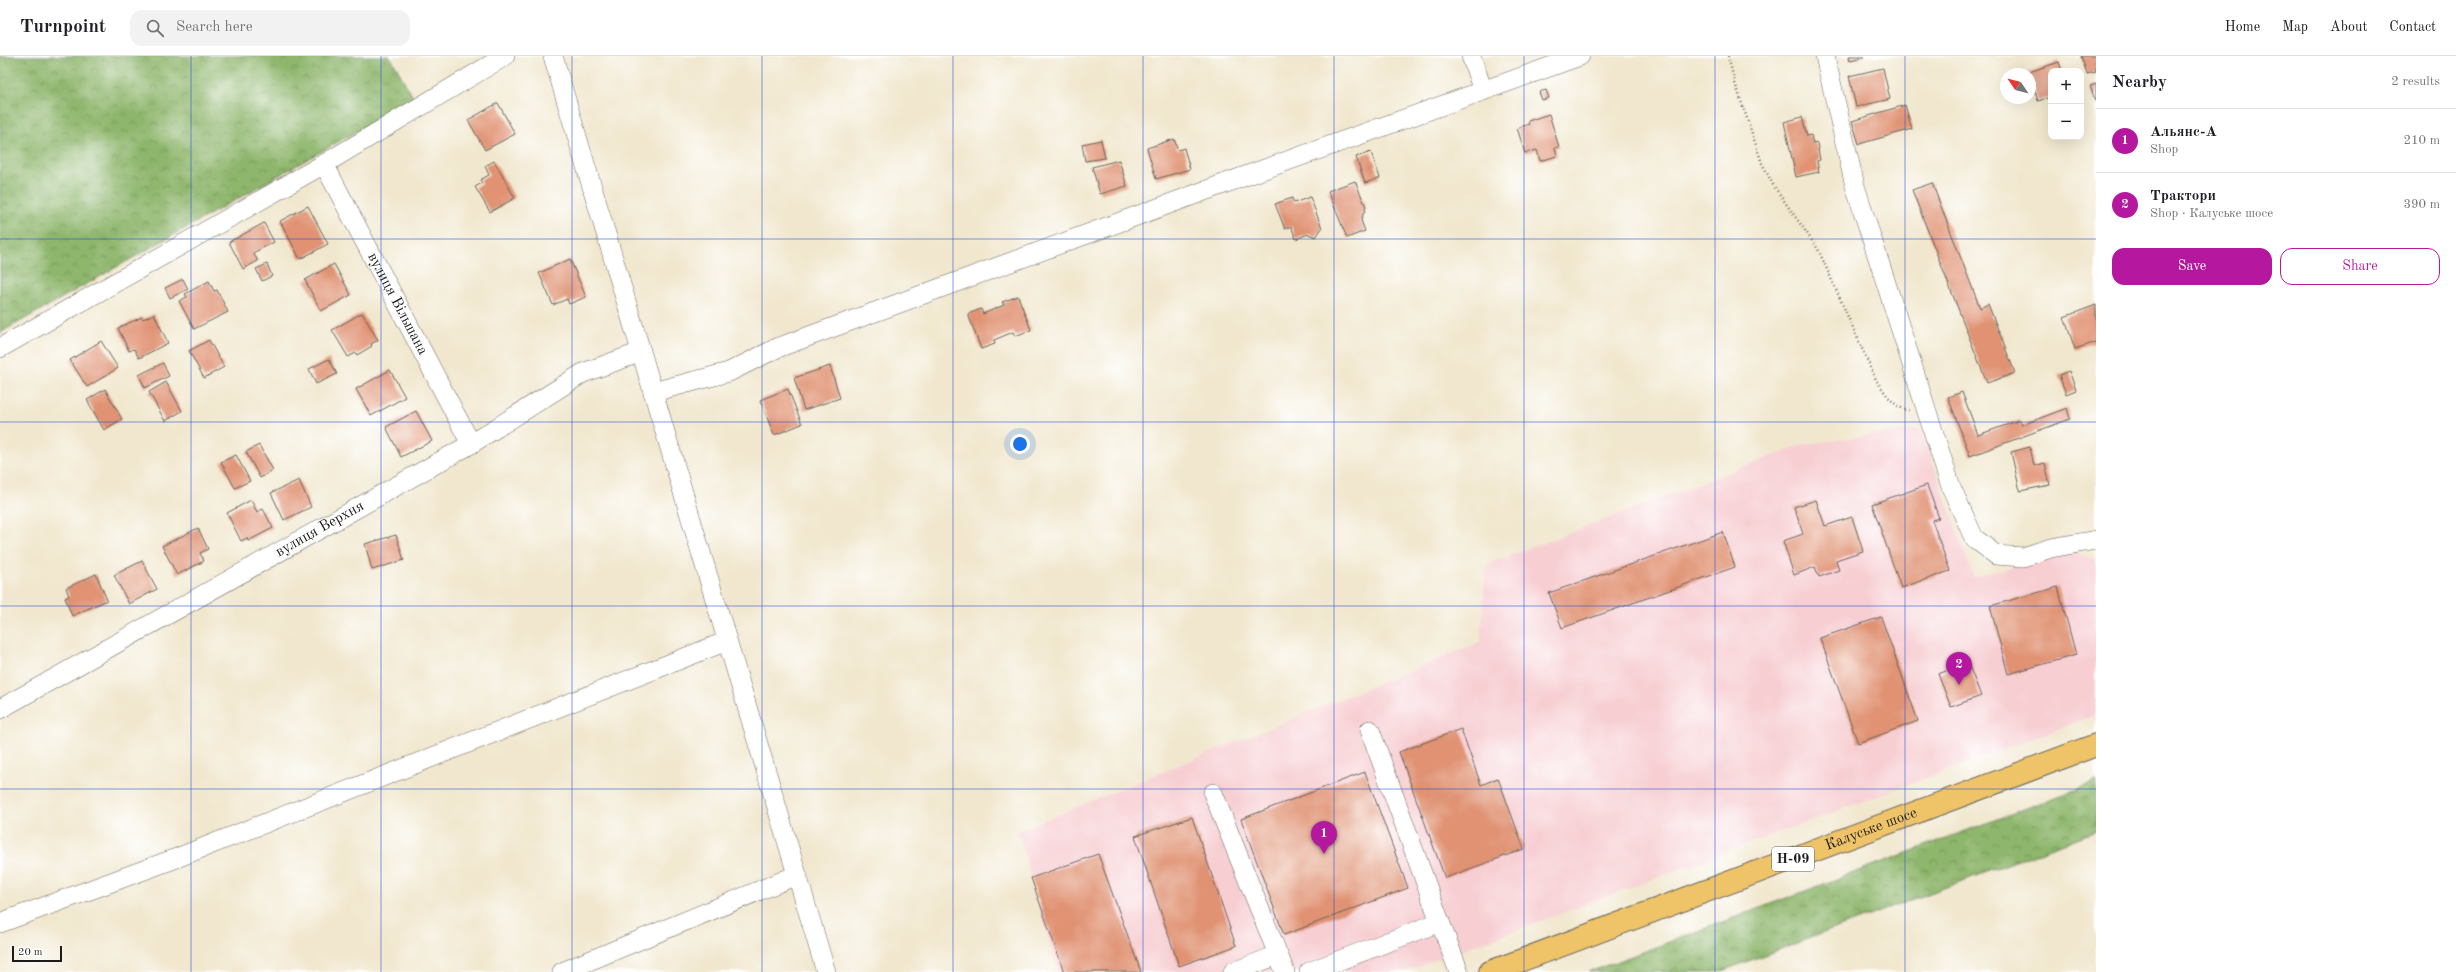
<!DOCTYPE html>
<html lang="en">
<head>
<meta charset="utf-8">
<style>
  :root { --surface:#fff; --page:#f2f2f2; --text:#202124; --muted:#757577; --line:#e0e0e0; --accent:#b5179e }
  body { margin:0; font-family:"Old Standard TT",serif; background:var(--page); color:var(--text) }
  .controls { position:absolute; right:12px; top:12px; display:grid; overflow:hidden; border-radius:8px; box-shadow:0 4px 16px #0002 }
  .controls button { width:36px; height:36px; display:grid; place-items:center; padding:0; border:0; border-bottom:1px solid var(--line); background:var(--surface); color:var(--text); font:20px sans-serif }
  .compass { position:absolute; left:2000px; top:12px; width:36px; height:36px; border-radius:50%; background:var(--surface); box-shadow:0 4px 16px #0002; rotate:305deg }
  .scale { position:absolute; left:12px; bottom:10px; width:50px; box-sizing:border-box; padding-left:4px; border:2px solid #1c1c1c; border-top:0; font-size:11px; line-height:14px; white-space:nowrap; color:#1c1c1c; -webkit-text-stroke:3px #fff; paint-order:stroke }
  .you { position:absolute; left:1020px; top:388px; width:14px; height:14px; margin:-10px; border:3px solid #fff; border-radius:50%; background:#1a73e8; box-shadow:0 0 0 6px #1a73e833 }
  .badge { display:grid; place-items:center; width:26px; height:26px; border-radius:50%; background:var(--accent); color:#fff; font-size:13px; font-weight:700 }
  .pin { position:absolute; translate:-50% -33px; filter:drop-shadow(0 1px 2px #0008) }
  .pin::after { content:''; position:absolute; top:21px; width:14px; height:12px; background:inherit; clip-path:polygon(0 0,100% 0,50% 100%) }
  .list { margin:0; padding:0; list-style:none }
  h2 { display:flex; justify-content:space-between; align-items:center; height:52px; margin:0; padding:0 16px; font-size:17px }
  h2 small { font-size:13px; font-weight:400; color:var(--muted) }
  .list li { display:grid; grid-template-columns:26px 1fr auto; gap:12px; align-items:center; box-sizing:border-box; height:64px; padding:0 16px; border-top:1px solid var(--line) }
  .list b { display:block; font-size:15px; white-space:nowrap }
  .list p { margin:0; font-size:13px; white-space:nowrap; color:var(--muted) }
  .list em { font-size:13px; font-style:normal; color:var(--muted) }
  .actions { display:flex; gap:8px; padding:12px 16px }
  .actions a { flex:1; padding:9px 0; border:1px solid var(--accent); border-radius:12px; text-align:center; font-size:14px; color:var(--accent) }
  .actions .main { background:var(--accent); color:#fff }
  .icon { flex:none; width:22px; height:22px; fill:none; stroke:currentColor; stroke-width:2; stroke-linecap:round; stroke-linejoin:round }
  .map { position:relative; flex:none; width:2096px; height:916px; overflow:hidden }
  header { display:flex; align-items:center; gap:24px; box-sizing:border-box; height:56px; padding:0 20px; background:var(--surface); border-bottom:1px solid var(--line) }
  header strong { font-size:19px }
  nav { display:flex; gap:22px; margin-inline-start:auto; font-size:14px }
  .search { width:280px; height:36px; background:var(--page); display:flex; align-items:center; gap:10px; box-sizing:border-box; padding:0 14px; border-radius:12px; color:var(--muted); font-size:15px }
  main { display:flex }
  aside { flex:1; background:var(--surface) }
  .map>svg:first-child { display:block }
</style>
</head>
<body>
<header>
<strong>Turnpoint</strong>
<div class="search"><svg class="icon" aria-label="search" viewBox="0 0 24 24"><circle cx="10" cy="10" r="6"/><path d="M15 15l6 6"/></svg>Search here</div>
<nav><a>Home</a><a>Map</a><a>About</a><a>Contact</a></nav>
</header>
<main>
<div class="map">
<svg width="2096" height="916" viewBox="0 0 2096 916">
  <defs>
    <pattern id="forest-crowns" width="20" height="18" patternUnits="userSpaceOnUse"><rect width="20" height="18" fill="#8eb66c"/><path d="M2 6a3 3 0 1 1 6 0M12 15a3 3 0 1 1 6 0" fill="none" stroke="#739358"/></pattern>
  </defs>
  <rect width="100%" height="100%" fill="#fff"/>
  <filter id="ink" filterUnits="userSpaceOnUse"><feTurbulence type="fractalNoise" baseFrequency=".025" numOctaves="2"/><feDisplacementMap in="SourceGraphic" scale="8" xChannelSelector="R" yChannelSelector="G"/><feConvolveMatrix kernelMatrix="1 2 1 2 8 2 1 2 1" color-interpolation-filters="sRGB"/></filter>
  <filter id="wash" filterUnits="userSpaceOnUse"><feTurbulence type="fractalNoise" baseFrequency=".012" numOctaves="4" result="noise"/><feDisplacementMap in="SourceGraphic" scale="16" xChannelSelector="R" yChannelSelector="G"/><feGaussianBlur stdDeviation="0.9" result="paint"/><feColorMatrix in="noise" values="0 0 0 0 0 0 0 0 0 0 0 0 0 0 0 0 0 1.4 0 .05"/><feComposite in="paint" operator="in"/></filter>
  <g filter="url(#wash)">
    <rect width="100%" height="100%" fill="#f1e7ce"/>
    <!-- built -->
    <path fill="#f7cfd3" d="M1921 373 1973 521 2074 496 2096 504V659L1403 916H1058L1018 775 1481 586 1486 509 1804 388Z"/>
    <!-- forest -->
    <path fill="url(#forest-crowns)" stroke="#556944" d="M0 0H390L414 43 0 277Z
      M2096 726V775L1719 916H1589Z"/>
    <g id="blocks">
      <!-- building -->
      <path fill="#e09272" d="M1849 0H1864V1L1850 4Z
        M2081 0H2096V16L2087 18Z
        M2059 6 2062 15H2051V41L2038 45 2029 16Z
        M1883 12 1890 43 1856 51 1849 20Z
        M2096 28V47L2090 30Z
        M1546 34 1549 42 1542 44 1539 36Z
        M498 47 515 78 485 94 468 64Z
        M1905 49 1912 73 1859 88 1852 65Z
        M1549 58 1559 91 1555 92 1557 100 1540 105 1537 94 1525 97 1517 72 1529 68 1528 65Z
        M1802 61 1807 80 1811 79 1813 88 1817 87 1820 104 1817 105 1819 116 1796 121 1784 66Z
        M1174 83 1178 94 1184 92 1190 113 1156 123 1147 92Z
        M1101 84 1105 102 1085 105 1082 88Z
        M1371 96 1380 122 1365 127 1356 101Z
        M1119 104 1127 130 1100 138 1092 111Z
        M494 105 515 142 490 156 475 131 482 127 480 124 489 119 485 110Z
        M1355 125 1366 151 1361 164 1365 175 1347 182 1328 135Z
        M1932 127 1980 252 1988 248 2015 317 1987 327 1912 134Z
        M1310 141 1322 172 1316 181 1308 178 1296 183 1291 170 1285 173 1275 148 1292 142 1294 147Z
        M308 150 328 188 300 203 280 165Z
        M264 167 274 186 253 197 258 205 243 213 229 186Z
        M570 203 586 241 569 248 567 243 553 249 539 217Z
        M267 208 272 220 262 225 256 213Z
        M334 208 351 239 321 255 305 224Z
        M183 223 188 233 170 242 165 232Z
        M209 225 214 235 217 234 228 256 194 273 179 245 187 241 185 238Z
        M1018 240 1031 274 1015 280 1013 276 994 284 995 288 981 293 968 258 981 253 983 258 1004 249 1002 246Z
        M2096 249V286L2075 293 2064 261Z
        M362 257 378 284 371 288 372 290 357 299 356 297 348 301 332 274Z
        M154 258 168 287 139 302 134 293 129 295 118 272 142 261 143 263Z
        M209 284 224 311 204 322 189 295Z
        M101 285 118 312 87 331 70 304Z
        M329 303 337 318 316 328 309 313Z
        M163 307 169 320 145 332 139 319Z
        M830 310 840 342 804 354 794 322Z
        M390 314 405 341 371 360 356 333Z
        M2069 315 2076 334 2066 338 2059 319Z
        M166 326 182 355 165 365 149 336Z
        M105 333 122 363 104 374 87 344Z
        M788 333 802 368 774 379 760 344Z
        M1962 336 1978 379 2020 364 2022 369 2067 352 2070 363 1970 400 1948 341Z
        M416 355 432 385 401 401 386 371Z
        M259 389 273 414 260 422 246 396Z
        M2030 391 2034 410 2045 407 2050 429 2020 435 2011 396Z
        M236 399 250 425 235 432 221 406Z
        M299 424 311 451 284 464 271 437Z
        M1927 429 1939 462 1932 464 1950 515 1901 532 1872 448Z
        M251 444 257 456 263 453 273 472 248 485 247 482 241 485 227 457Z
        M1816 444 1825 470 1852 461 1863 495 1836 504 1839 514 1819 521 1815 511 1794 519 1783 485 1803 478 1794 451Z
        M198 472 208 493 200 497 204 505 177 519 162 490Z
        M1723 476 1735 511 1562 572 1549 537Z
        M396 479 404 504 372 514 365 488Z
        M142 505 157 533 129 548 114 519Z
        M96 518 107 544 72 560 65 542 69 540 66 532Z
        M2058 531 2076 599 2008 618 1990 550Z
        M1881 561 1918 665 1858 687 1820 582Z
        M1968 607 1981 640 1951 651 1938 618Z
        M1461 673 1481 729 1498 722 1524 793 1445 822 1399 696Z
        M1365 716 1408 832 1284 879 1241 763Z
        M1192 761 1236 890 1179 910 1135 780Z
        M1098 798 1141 916H1064L1031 822Z"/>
    </g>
  </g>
  <g filter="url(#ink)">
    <use href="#blocks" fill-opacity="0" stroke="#67635a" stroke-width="1"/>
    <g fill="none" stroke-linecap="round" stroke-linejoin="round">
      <defs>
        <g id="minor">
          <path d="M553 0 826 916"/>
          <path d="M1471 0 1483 35"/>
          <path d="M1825 0 1855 130 1951 431 1974 482 1996 499 2023 501 2051 492 2096 484"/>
          <path id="s1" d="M324 108 471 388"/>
          <path d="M0 292 324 108 505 0"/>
          <path d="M653 336 729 316 777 292 1237 123 1580 0"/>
          <path id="s2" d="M0 653 471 388 583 317 641 296"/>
          <path d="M1213 737 1285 916"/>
          <path d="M1440 866 1459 916"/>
          <path d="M0 867 174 803 727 585"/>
          <path d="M562 916 797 819"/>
          <path d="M1233 916 1278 899"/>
          <path d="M1309 916 1440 866 1370 674"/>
        </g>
        <g id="major">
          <path id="s3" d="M1490 916 2096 689"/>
        </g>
      </defs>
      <!-- minor casing -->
      <use href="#minor" stroke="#67635a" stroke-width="20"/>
      <!-- major casing -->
      <use href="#major" stroke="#67635a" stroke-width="24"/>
      <!-- path -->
      <path stroke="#67635a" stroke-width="2.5" stroke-dasharray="1 3" stroke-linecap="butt" d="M1728 0 1735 27 1762 107 1773 129 1818 193 1876 324C1884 335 1894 353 1909 354"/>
      <!-- minor -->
      <use href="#minor" stroke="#fff" stroke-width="19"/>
      <!-- major -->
      <use href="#major" stroke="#efc469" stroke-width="22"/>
    </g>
  </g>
  <!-- grid -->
  <path fill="none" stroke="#1d4ed8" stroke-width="1" stroke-opacity="0.55" d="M191 0V916M381 0V916M572 0V916M762 0V916M953 0V916M1143 0V916M1334 0V916M1524 0V916M1715 0V916M1905 0V916M0 183H2096M0 366H2096M0 550H2096M0 733H2096"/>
  <g text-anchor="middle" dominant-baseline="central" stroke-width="3" stroke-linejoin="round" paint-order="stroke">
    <!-- shield labels -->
    <rect fill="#fff" stroke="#606060" stroke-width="1" x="1772" y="791" width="42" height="24" rx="3"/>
    <g font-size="14" font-weight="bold" fill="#1c1c1c">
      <text x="1793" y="803">Н-09</text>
    </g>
    <!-- street labels -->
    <g font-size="15" fill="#1c1c1c" stroke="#fff">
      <text stroke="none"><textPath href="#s1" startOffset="158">вулиця Вільшана</textPath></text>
      <text stroke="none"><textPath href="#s2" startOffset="367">вулиця Верхня</textPath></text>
      <text stroke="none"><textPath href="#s3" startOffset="407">Калуське шосе</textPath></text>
    </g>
  </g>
</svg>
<div class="controls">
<button>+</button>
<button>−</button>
</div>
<svg class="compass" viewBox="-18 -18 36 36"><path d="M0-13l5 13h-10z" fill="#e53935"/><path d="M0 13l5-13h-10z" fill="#757577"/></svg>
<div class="scale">20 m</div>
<div class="you"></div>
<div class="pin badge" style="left:1324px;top:798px">1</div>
<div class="pin badge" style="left:1959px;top:629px">2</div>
</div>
<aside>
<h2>Nearby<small>2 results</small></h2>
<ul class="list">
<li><span class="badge">1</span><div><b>Альянс-А</b><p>Shop</p></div><em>210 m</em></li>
<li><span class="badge">2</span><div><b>Трактори</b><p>Shop · Калуське шосе</p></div><em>390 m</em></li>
</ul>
<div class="actions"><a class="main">Save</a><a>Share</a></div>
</aside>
</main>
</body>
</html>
